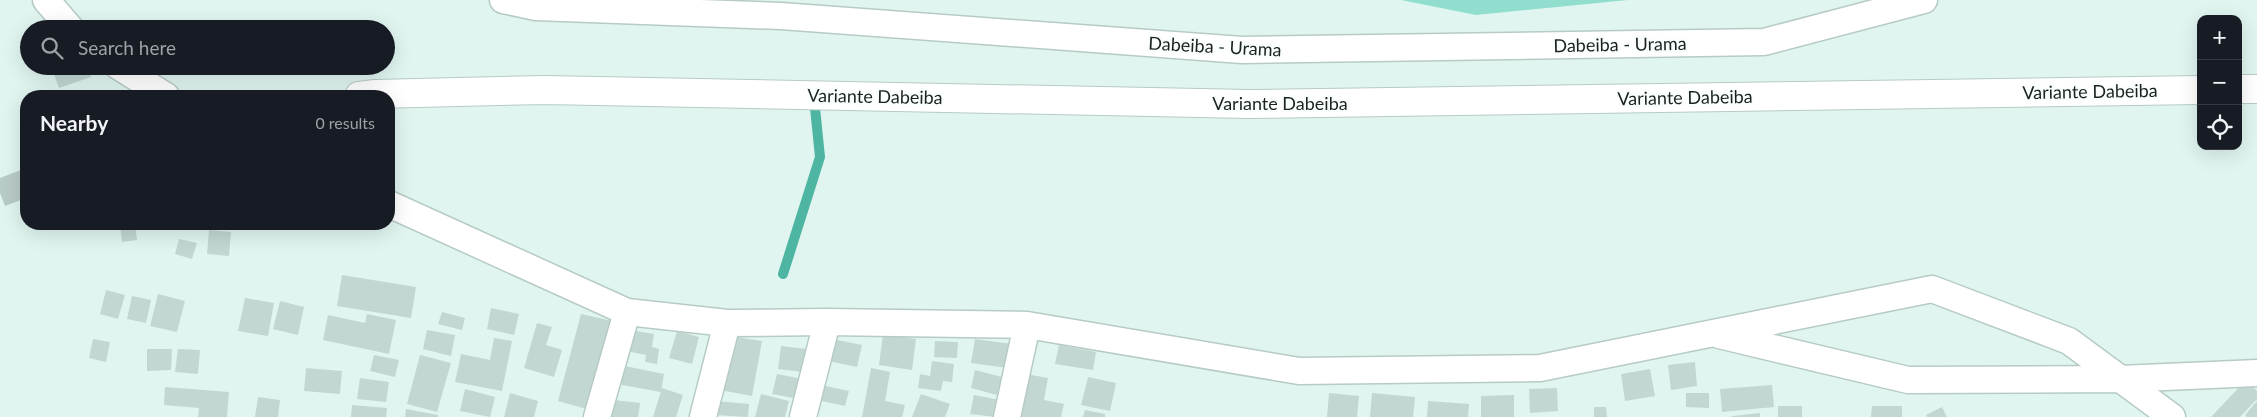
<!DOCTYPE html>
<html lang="en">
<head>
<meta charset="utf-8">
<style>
  :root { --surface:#171b24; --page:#20242c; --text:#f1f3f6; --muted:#9ea1a6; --line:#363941 }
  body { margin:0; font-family:Lato,sans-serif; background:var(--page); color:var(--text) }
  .controls { position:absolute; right:15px; top:15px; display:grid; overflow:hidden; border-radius:10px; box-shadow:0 5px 20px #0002 }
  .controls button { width:45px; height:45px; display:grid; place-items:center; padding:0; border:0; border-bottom:1px solid var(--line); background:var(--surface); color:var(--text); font:25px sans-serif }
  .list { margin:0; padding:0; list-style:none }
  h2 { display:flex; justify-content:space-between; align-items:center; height:65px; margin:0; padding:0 20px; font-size:21px }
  h2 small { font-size:16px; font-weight:400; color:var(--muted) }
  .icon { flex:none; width:28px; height:28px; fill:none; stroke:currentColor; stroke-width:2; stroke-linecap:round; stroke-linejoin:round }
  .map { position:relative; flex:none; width:2257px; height:417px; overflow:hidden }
  .search { position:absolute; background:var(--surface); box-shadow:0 5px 20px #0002; left:20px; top:20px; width:375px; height:55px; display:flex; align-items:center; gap:12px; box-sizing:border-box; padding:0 18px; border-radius:28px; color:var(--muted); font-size:19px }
  .panel { position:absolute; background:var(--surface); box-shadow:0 5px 20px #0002; left:20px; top:90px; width:375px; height:140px; border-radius:20px }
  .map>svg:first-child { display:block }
</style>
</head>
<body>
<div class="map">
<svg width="2257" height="417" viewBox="0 0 2257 417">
  <rect width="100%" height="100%" fill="#e0f5f0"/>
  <!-- green -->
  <path fill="#92dece" d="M1401 0H1628L1476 15Z"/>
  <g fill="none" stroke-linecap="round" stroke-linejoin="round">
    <!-- stream -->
    <path stroke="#4eb5a2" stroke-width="10" d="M783 274 820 157 815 108"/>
  </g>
  <!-- building -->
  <path fill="#c2d7d2" d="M51 66H88L91 77 59 88Z
    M120 224H135L137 240 122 242Z
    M209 230 231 232 229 256 207 254Z
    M179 239 197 243 192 259 175 254Z
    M342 275 416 287 411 318 337 306Z
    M106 290 125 295 118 319 100 314Z
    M158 294 185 301 177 332 150 326Z
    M132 296 151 300 146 323 127 319Z
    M245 298 274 303 268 336 238 331Z
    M280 301 304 307 298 335 273 329Z
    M491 308 519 314 514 335 487 329Z
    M442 312 465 318 462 330 438 324Z
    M367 314 396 320 389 354 323 340 328 315 365 323Z
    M581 314 617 322 594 411 558 401Z
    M537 323 552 327 546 345 562 350 554 377 524 368Z
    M427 330 455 335 451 356 423 349Z
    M630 330 654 334 652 347 659 349 657 364 645 362 646 355 626 351Z
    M677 331 699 337 692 364 669 358Z
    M883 334 916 339 912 370 879 365Z
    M730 336 762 341 752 396 720 390Z
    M494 338 512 341 502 391 455 382 461 354 490 360Z
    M93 339 110 342 106 362 89 358Z
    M833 339 862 345 857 367 828 361Z
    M975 339 1012 344 1008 368 971 363Z
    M935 341 958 342 957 358 934 357Z
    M1059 345 1096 352 1093 370 1055 364Z
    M781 346 806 349 803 372 778 369Z
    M147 349H172L171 370 147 371Z
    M178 349 200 350 198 374 175 372Z
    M374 355 399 360 395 377 370 371Z
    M420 355 451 363 437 412 407 404Z
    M932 361 954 364 952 382 943 381 941 391 918 388 920 374 930 376Z
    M1695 362 1697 386 1671 390 1668 365Z
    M620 365 664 374 661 392 617 384Z
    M306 368 342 371 340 394 304 391Z
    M871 368 890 372 885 401 905 405 902 417H862Z
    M1650 369 1655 396 1625 401 1621 374Z
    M975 370 1002 377 997 395 971 388Z
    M1020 373 1048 378 1044 400 1064 404 1061 417H1011Z
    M777 374 803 379 799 399 772 394Z
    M1088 377 1116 383 1110 411 1081 405Z
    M360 378 389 382 386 402 357 399Z
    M2246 380 2257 391V399L2240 417H2211Z
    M821 385 849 391 845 406 817 400Z
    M1772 385 1774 407 1722 412 1720 389Z
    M165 387 229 392 227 417H198L199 408 164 405Z
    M662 388 683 395 676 417H653Z
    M1557 388 1558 411 1530 413 1529 389Z
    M465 389 495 397 490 417 460 411Z
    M510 393 538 401 534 417H504Z
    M1329 393 1359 396 1357 417H1327Z
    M1372 393 1415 397 1413 417H1370Z
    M1686 393H1709V408L1686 407Z
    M761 394 789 401 785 417H755Z
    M921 394 950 404 945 417H912Z
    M974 395 1000 400 996 417 970 414Z
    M1514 395V417H1481V396Z
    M258 397 280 400 278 417H255Z
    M614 400 640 403 638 417H611Z
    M716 401 749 404 748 417 714 415Z
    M1428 401 1469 404 1468 417H1427Z
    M2257 401V417H2247L2245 415Z
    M352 405 387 408 386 417H351Z
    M1778 406H1802V417H1778Z
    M1872 406H1902V417H1871Z
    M1594 407H1606L1607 417H1594Z
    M1942 407 1947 417H1927L1926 415Z
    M406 409 438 415V417H405Z
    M1085 410 1105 414V417H1083Z
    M1760 413V417H1732V416Z"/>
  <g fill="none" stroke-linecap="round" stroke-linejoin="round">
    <!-- trunk-tunnel -->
    <path stroke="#b9cbc7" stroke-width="28" stroke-dasharray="28 14" stroke-linecap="butt" d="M0 193 26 183"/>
    <defs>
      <path id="minor" d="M46 0 71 29
        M503 0 536 7 781 16 1242 50 1764 42 1924 0
        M118 66 166 96
        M389 204 627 312 727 323 827 322 1027 325 1299 371 1540 368 1932 289 2069 341 2172 417
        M1719 335 1908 380 2120 379 2257 373
        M597 417 627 312
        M703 417 727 323
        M803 417 827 322
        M1007 417 1027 325"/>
      <path id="trunk" d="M2238 89H2257
        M359 96 375 94 545 90 1249 104 2201 90"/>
    </defs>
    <!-- minor casing -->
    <use href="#minor" stroke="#b7cbc6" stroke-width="29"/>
    <!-- trunk casing -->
    <use href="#trunk" stroke="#b7cbc6" stroke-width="30"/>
    <!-- minor -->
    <use href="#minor" stroke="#fff" stroke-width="26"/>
    <!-- trunk -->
    <use href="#trunk" stroke="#fff" stroke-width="28"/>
  </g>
  <g text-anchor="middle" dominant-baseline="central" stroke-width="5" stroke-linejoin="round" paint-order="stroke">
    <!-- street labels -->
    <g font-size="18" fill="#1b2321" stroke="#fafefd">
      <text transform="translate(1620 44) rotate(-1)">Dabeiba - Urama</text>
      <text transform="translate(1215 46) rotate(3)">Dabeiba - Urama</text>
      <text transform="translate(2090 91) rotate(-1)">Variante Dabeiba</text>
      <text transform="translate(875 96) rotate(1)">Variante Dabeiba</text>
      <text transform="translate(1685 97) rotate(-1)">Variante Dabeiba</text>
      <text x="1280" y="103">Variante Dabeiba</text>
    </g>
  </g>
</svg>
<div class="controls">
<button>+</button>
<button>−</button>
<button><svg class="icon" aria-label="locate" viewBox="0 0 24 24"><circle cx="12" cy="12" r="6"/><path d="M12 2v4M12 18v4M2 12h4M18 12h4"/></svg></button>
</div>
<div class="search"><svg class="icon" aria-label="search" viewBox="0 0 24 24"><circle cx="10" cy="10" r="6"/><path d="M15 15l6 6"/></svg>Search here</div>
<section class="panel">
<h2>Nearby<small>0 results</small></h2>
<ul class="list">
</ul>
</section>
</div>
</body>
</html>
